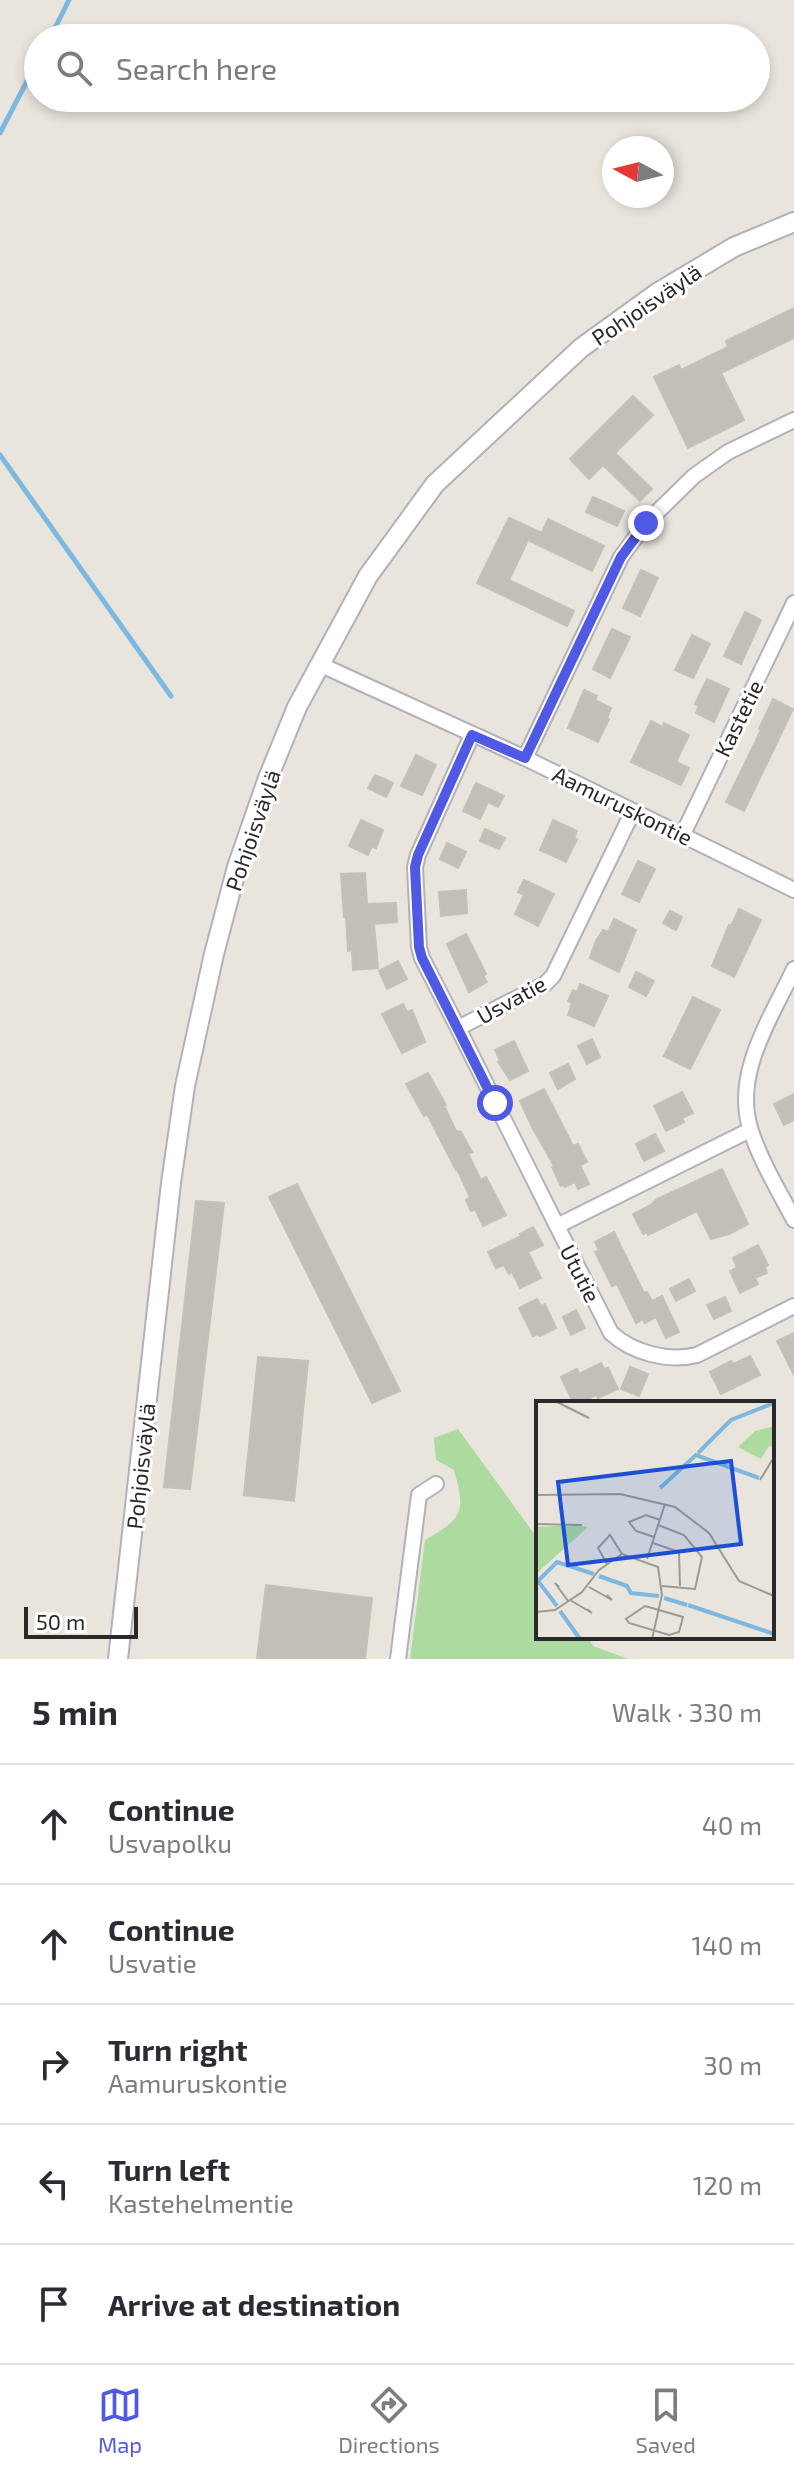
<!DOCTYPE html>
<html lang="en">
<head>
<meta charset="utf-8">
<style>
  :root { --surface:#fff; --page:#f2f2f3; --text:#2b2b33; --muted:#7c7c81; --line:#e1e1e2; --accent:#5059e3 }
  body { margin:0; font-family:"Exo 2",sans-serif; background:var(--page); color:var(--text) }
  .compass { position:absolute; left:602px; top:136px; width:72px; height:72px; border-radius:50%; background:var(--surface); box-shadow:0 4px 12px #0003; rotate:277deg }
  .scale { position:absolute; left:24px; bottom:20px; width:114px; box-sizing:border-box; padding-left:8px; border:4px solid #292929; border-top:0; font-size:22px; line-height:28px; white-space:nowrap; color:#292929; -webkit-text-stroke:6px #fff; paint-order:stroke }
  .stop { position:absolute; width:24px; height:24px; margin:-18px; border:6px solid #5059e3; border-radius:50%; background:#fff }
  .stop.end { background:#5059e3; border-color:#fff; box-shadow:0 2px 8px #0008 }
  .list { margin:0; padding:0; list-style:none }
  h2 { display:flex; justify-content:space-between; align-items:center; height:104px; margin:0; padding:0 32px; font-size:34px }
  h2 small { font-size:26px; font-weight:400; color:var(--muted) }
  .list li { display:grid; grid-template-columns:52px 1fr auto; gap:24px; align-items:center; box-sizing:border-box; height:120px; padding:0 32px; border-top:2px solid var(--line) }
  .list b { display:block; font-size:30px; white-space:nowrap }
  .list p { margin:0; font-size:26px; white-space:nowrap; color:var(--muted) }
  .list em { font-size:26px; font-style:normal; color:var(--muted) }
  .icon { flex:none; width:44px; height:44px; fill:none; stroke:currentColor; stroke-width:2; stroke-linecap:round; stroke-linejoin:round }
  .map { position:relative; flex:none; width:794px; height:1659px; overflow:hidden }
  .search { position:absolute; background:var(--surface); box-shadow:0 4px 12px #0003; left:24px; right:24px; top:24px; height:88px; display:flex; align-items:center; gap:20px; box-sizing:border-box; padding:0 28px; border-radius:44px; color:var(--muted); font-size:30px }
  .sheet { height:704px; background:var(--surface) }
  nav { display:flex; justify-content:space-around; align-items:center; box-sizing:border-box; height:112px; border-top:2px solid var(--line); background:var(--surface); font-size:22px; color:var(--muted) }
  nav a { display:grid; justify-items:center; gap:4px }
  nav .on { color:var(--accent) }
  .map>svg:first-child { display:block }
</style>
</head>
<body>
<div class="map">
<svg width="794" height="1659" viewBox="0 0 794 1659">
  <rect width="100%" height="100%" fill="#e9e5dd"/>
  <!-- green -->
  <path fill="#acda9f" d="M458 1429 538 1539V1637H588L593 1646 628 1659H410L425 1540C463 1518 466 1513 454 1470L436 1460 434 1438Z"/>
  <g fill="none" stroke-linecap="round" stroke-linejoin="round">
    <!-- stream -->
    <path stroke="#7cb8df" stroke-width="5" d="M50 38 69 0
      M0 133 38 60
      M0 455 171 696"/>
  </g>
  <!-- building -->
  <path fill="#c2bfb8" stroke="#c4c1b7" stroke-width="2" d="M794 308V338L721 373 744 420 688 448 654 377 679 365 681 370 728 347 726 341Z
    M633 396 653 415 615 453 652 489 640 501 603 465 589 479 570 459Z
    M593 497 624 511 617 526 586 512Z
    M509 518 542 533 548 519 604 546 592 571 528 540 509 580 574 611 567 626 477 583Z
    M641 570 658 578 640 616 623 608Z
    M745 612 761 620 741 664 724 656Z
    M612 629 630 637 610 678 593 669Z
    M692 635 710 644 693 678 675 670Z
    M707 679 729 689 714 722 696 713 699 706 695 704Z
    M584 690 597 696 595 700 611 708 607 718 609 719 598 742 568 728Z
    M773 699 793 709 744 811 726 802 761 730 759 729Z
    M651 721 662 727 664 723 689 735 676 762 689 768 681 785 631 762Z
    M416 755 436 765 422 795 401 786Z
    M375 775 393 783 386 797 368 788Z
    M476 783 504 796 498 807 488 802 480 819 463 811Z
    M361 820 383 830 376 848 372 846 368 855 349 846Z
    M553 820 577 831 574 838 577 839 566 862 540 850Z
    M485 829 505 838 499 849 480 841Z
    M447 843 466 852 458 868 440 859Z
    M638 861 655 869 639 902 622 894Z
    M365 873 367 904 396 903 397 922 374 924 378 968 353 970 352 950 348 951 346 917H344L341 874Z
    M524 880 554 894 538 926 515 914 524 895 518 892Z
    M466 890 467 913 441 916 439 892Z
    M739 909 761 920 734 977 712 966 729 925 731 926Z
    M670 911 682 917 676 930 663 923Z
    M614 919 636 930 619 972 590 958 596 941 603 930 608 932Z
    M466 934 486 974 483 976 487 982 469 992 447 944Z
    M398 961 407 979 387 989 379 971Z
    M636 972 654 981 646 996 629 987Z
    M580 984 608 996 594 1026 568 1015 572 1003 568 1001 573 990 577 992Z
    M693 997 720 1010 690 1069 664 1056Z
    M403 1004 407 1012 412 1010 425 1042 402 1053 382 1014Z
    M592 1039 600 1057 587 1064 578 1046Z
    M514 1041 528 1071 510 1080 498 1062 500 1061 495 1050Z
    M568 1064 575 1079 558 1089 550 1073Z
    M428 1073 446 1105 444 1106 456 1131 461 1132 472 1152 468 1154 481 1180 486 1177 506 1215 483 1226 475 1209 471 1211 466 1200 470 1197 457 1169 456 1170 427 1114 424 1116 406 1084Z
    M544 1089 573 1146 578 1144 587 1162 580 1165 589 1184 578 1189 575 1182 565 1187 564 1185 561 1186 552 1167 554 1166 532 1127 520 1101Z
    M682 1092 693 1113 682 1118 684 1122 666 1131 654 1106Z
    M794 1094V1120L784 1125 774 1104Z
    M655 1134 664 1151 644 1161 636 1144Z
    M722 1169 748 1224 729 1234 711 1239 697 1211 648 1235 647 1232 643 1234 633 1214 651 1205 657 1199Z
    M297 1184 400 1391 372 1403 269 1197Z
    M196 1201 224 1203 190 1489 164 1487Z
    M533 1227 543 1245 528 1252 541 1278 520 1288 512 1272 509 1274 504 1265 496 1268 488 1252 521 1236 520 1234Z
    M614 1232 644 1293 647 1292 652 1301 662 1296 679 1332 666 1338 656 1317 645 1323 643 1319 636 1323 617 1284 612 1286 595 1252 599 1250 595 1242Z
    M758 1245 768 1265 765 1267 767 1273 755 1278 758 1284 740 1293 730 1271 737 1268 733 1258Z
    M689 1279 695 1291 676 1301 670 1289Z
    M725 1297 731 1311 714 1319 707 1305Z
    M537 1299 541 1306 545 1304 556 1328 540 1336 538 1334 533 1336 519 1308Z
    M576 1310 585 1328 571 1335 563 1317Z
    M794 1333V1375L777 1341Z
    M750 1356 760 1375 721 1394 710 1372 731 1361 733 1364Z
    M258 1357 308 1361 294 1501 244 1495Z
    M601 1363 604 1369 608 1368 618 1389 598 1398 596 1395 584 1401 579 1400 573 1402 561 1377 577 1369 579 1374Z
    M630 1367 648 1374 639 1396 621 1389Z
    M266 1585 372 1598 365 1659H257Z"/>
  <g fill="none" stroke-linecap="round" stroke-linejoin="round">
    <defs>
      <path id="minor" d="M319 664 525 758 794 890
        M472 735 418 855 415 867 419 947 422 958 458 1028 545 984 553 976 633 811
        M525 758 621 557 646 523 694 476 728 452 794 420
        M683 834 794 603
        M794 969C771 1018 732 1075 751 1131 761 1162 779 1191 794 1220
        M458 1028 557 1226
        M750 1130 557 1226 611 1333C633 1353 668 1362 697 1355L794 1306
        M398 1659 419 1495 436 1484"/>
      <path id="secondary" d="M118 1659 171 1183 185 1086 214 954 237 867 268 778 297 707 368 576 435 484 581 348 657 293 734 247 794 222"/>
    </defs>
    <!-- minor casing -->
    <use href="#minor" stroke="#b0b1bb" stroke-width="18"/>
    <!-- secondary casing -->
    <use href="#secondary" stroke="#b0b1bb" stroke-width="22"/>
    <!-- minor -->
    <use href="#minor" stroke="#fff" stroke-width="14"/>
    <!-- secondary -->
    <use href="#secondary" stroke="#fff" stroke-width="18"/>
  </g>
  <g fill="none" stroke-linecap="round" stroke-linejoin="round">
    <!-- route -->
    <path stroke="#5059e3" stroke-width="10" d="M495 1103 422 958 419 947 415 867 418 855 472 735 525 758 621 557 646 523"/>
  </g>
  <g text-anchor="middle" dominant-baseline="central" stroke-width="6" stroke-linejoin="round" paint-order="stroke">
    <!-- street labels -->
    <g font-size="22" fill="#292929" stroke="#fff">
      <text transform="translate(646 304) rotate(-34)">Pohjoisväylä</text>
      <text transform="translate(738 718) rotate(-64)">Kastetie</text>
      <text transform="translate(623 805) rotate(26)">Aamuruskontie</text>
      <text transform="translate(252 830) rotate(-71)">Pohjoisväylä</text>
      <text transform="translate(511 999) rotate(-29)">Usvatie</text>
      <text transform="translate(581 1273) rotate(63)">Ututie</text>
      <text transform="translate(140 1466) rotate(-84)">Pohjoisväylä</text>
    </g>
  </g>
  <!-- overview -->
  <g transform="translate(536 1401)">
    <rect width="238" height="238" fill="#e9e5dd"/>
    <path d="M238 25V46L233 45 225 58 202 46 219 30ZM40 124 52 126 1 172 0 126Z" fill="#acda9f"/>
    <path fill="none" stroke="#7cb8df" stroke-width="4" d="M162 52 195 19 238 2M124 87 160 54 223 77M63 175 91 185 95 192 123 195M128 197 151 204M152 204 238 233M21 205 2 180 21 161 58 173M24 210 44 238"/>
    <path fill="none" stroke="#9c9a95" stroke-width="2" d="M19 0 53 17M224 79 238 56M0 94 84 93 139 106 173 132 203 180 238 195M0 123 46 124M122 124 148 134 166 156 159 188 126 185M118 136 100 130 93 121 110 114 124 119M117 142 143 151 144 185M86 153 122 166 126 194 116 238M111 158 129 103M71 163 62 147 74 134 86 153M23 186 19 182 32 200M53 186 76 199 71 194M34 199 56 212 51 208M109 205 147 216 143 231 133 234 93 222 90 218ZM0 211 19 209 46 191 63 169 86 153"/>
    <path fill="#1d4ed8" fill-opacity="0.15" stroke="#1d4ed8" stroke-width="4" d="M195 60 205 143 32 164 22 81Z"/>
    <rect width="238" height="238" fill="none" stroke="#292929" stroke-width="4"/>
  </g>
</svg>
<svg class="compass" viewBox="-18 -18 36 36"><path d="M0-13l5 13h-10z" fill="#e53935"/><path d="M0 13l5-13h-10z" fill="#7c7c81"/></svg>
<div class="scale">50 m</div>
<div class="stop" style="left:495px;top:1103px"></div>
<div class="stop end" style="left:646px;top:523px"></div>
<div class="search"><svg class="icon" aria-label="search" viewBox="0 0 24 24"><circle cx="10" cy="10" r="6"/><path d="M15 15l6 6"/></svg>Search here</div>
</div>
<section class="sheet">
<h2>5 min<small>Walk · 330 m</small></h2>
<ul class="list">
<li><svg class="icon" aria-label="ahead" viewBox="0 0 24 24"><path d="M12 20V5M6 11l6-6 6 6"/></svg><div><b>Continue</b><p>Usvapolku</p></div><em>40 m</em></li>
<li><svg class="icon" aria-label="ahead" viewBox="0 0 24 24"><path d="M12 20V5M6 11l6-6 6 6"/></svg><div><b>Continue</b><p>Usvatie</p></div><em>140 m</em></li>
<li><svg class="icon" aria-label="right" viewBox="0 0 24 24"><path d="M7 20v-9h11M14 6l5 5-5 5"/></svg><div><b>Turn right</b><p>Aamuruskontie</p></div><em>30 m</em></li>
<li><svg class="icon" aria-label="left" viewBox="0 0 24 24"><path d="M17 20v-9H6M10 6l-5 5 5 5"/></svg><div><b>Turn left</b><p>Kastehelmentie</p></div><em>120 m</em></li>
<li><svg class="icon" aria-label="arrive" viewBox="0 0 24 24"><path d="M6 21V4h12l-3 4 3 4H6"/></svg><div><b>Arrive at destination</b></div></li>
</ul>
</section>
<nav>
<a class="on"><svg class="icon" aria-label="map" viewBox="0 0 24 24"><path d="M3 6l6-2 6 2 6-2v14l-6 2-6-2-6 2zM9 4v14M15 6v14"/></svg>Map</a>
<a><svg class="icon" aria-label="directions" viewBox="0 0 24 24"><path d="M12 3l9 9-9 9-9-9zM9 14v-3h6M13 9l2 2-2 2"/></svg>Directions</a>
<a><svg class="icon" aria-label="saved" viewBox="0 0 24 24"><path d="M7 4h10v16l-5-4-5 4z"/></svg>Saved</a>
</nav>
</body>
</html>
